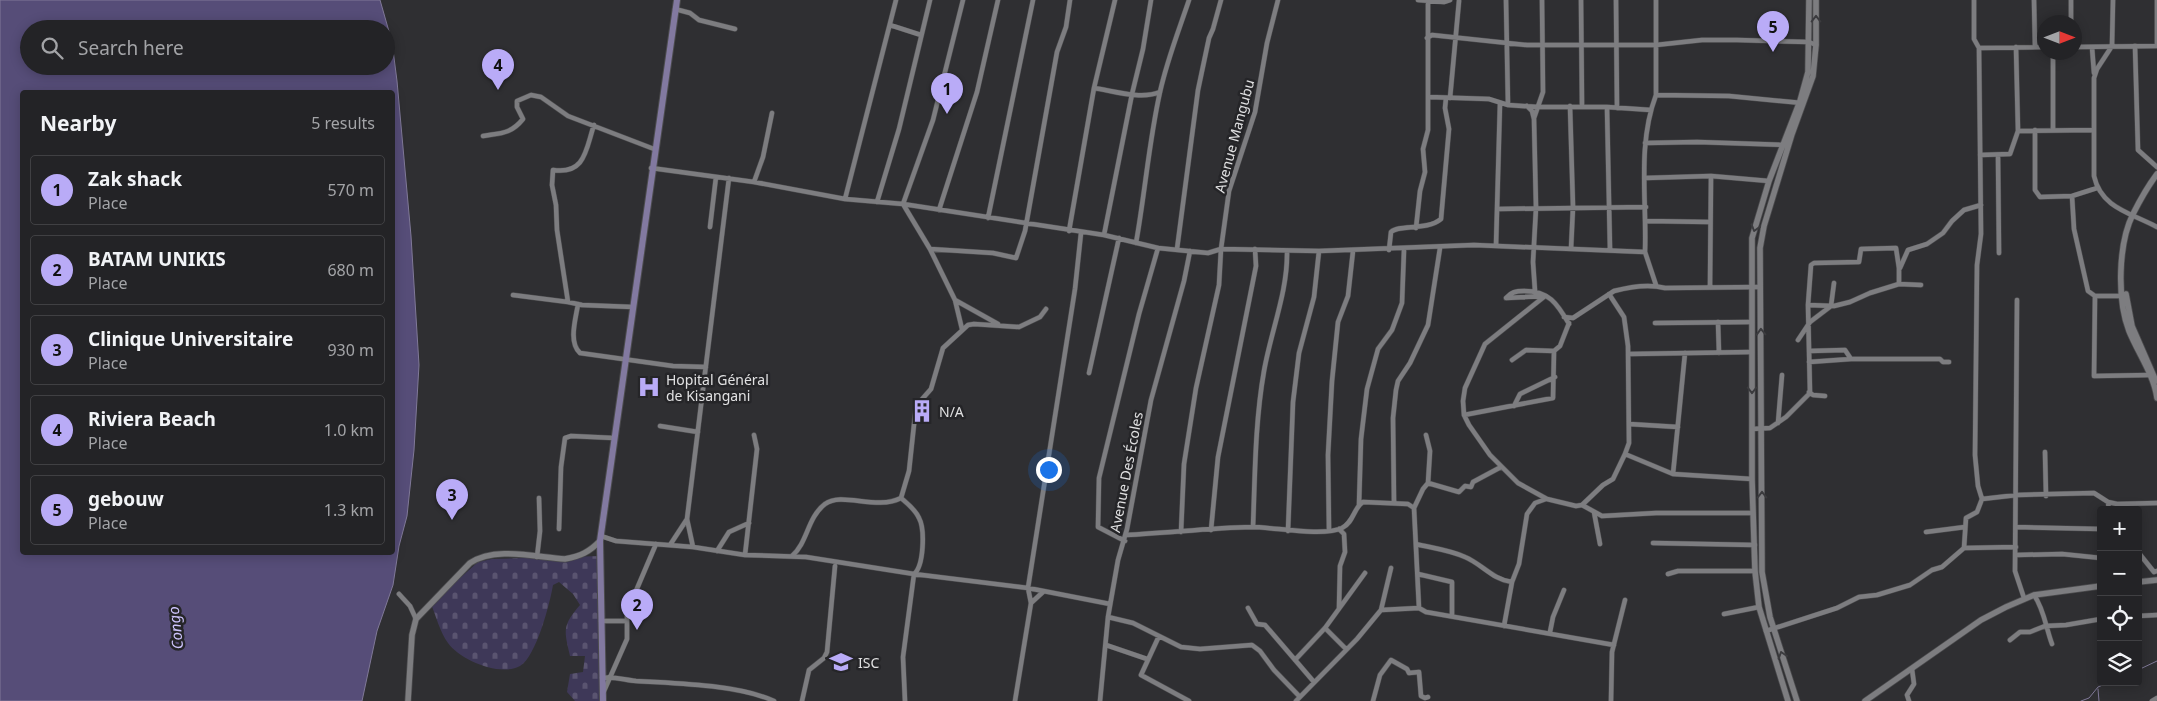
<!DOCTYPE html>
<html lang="en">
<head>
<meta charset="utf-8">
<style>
  :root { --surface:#232326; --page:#2f2f32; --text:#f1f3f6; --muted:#a3a4a7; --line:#404043; --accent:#b9abf7 }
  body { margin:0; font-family:"Noto Sans",sans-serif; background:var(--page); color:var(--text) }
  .controls { position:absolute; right:15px; bottom:15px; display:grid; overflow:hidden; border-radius:5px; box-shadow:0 2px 12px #0003 }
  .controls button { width:45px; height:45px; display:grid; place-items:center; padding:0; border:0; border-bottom:1px solid var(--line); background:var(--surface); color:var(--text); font:25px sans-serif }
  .compass { position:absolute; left:2037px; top:15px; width:45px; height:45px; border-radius:50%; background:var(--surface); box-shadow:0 2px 12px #0003; rotate:90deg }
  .you { position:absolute; left:1048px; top:469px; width:18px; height:18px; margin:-12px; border:4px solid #fff; border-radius:50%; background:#1a73e8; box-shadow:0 0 0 8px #1a73e833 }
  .badge { display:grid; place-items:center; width:32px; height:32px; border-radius:50%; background:var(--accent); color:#111; font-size:16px; font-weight:700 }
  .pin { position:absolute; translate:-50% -41px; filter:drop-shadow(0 1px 2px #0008) }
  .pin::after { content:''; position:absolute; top:26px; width:18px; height:15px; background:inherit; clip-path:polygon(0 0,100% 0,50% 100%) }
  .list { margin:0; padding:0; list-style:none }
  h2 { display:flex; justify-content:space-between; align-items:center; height:65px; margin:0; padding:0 20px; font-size:21px }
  h2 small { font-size:16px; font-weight:400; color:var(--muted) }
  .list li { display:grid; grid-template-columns:32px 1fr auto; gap:15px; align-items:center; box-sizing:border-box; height:70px; margin:0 10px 10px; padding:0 10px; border:1px solid var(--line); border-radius:5px }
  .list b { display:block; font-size:19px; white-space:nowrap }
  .list p { margin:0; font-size:16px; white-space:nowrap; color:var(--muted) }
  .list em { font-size:16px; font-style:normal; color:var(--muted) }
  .icon { flex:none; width:28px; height:28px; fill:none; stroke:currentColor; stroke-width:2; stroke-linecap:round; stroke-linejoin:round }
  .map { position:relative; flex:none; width:2157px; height:701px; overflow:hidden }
  .search { position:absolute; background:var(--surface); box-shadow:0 2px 12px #0003; left:20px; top:20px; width:375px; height:55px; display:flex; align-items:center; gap:12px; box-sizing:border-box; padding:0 18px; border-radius:28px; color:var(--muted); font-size:19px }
  .panel { position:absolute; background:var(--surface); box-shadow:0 2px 12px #0003; left:20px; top:90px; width:375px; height:465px; border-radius:5px }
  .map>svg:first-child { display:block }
</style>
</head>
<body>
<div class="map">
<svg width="2157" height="701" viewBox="0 0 2157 701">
  <defs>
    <pattern id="cemetery-stones" width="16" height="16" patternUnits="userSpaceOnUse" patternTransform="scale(1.25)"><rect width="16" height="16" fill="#3e3858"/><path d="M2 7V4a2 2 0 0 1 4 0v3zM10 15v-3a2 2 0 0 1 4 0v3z" fill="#5a5470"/></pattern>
  </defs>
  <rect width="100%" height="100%" fill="#2f2f32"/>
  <!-- cemetery -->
  <path fill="url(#cemetery-stones)" d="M602 556 600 701H575L567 692 570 674 583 672 585 656H570C564 630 562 626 580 605L573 594 559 582 553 585C550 603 536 657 520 666 500 677 460 660 448 643 440 632 436 616 431 604L478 562 492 559Z"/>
  <!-- water -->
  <path fill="#564d78" stroke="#807998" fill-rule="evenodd" d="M0 0H380L392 42 397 81 411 236 419 365 414 450 407 516 399 546 393 585 377 631 362 701H0ZM29 29H386V66H29ZM22 92H392V552H22Z"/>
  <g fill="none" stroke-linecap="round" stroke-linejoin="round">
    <!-- stream -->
    <path stroke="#807998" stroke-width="1" d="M2138 670 2157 661
      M2098 689 2099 701
      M2081 701 2089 698 2098 687 2110 682"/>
    <defs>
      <path id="minor" d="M1418 0 1444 2 1450 0
        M1506 0 1508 105
        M1581 0 1582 106
        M1616 0 1617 108
        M1974 0V39L1979 48 1981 234 1977 265 1975 455 1978 486 1982 499 2017 495 2094 493 2108 502 2117 504 2157 503
        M2034 0 2035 47
        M2113 0 2112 46 2097 69 2094 78V176C2101 208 2131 213 2157 227
        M2157 0V46
        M675 9 690 13 699 20 735 29
        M2071 22V0
        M890 25 921 35
        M1427 38 1432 35 1527 45H1656L1702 40H1737L1809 42 1816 45
        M2135 46 2138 150 2157 167
        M2074 47 2157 46
        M2092 47 2094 73
        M1979 48 2044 47
        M2053 52V130
        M1094 88C1114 91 1141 100 1160 92
        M1656 95 1729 96 1802 103
        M1429 97 1489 99 1508 105 1538 107H1607L1651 110
        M1450 98 1459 1
        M1527 106 1532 111 1534 119 1536 208 1533 262 1535 291
        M1570 106 1573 207 1571 249
        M1607 107 1610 250
        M1534 118 1543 92 1542 0
        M2035 130V190L2040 197 2072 196 2097 188
        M2018 131 2094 130
        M483 136C501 133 511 134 523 119L517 107V101L531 95 541 97 568 116 654 149
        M1645 143 1697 142 1784 145
        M1980 155 2010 154 2018 131 2016 47
        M1998 155 1999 253
        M651 168 754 182 845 199 903 204 1104 235 1158 248 1208 253 1221 249 1319 251 1474 245 1645 252 1656 285
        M1645 178 1711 176 1769 181
        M754 182 763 157 772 113
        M2072 196 2074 229 2088 291 2095 296H2123
        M845 199 896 0
        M877 202 899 129 930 0
        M1498 209 1646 207
        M939 210 977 92 998 0
        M988 218 1033 0
        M1646 221 1709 222
        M710 227 716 177
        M1416 228 1420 191 1425 172 1423 149 1428 130V2
        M1069 231 1094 88 1115 0
        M1104 235 1132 94 1143 49 1151 0
        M1136 243C1145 193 1149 141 1160 92 1167 60 1179 30 1189 0
        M1496 246 1500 103
        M930 249 993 253 1016 258 1025 231 1057 52 1066 27 1070 0
        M1177 249 1198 90 1209 38 1213 29 1221 0
        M1389 250 1391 232C1399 224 1427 231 1441 219L1449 129 1445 108 1446 98
        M1645 252C1647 200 1637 145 1656 95V0
        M1900 268 1908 250 1927 244 1943 233 1952 221 1964 210 1981 205
        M1710 287 1711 176
        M513 295 568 302 582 305 633 307
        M1544 296 1506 298C1511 292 1516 291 1524 291 1549 291 1557 303 1569 324
        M1545 296 1485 344 1465 388 1463 401 1464 415 1469 425 1490 455 1518 483 1547 499 1576 506 1582 505 1603 485 1613 479 1625 454 1629 443 1628 346 1624 317 1609 294
        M2095 296 2094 376 2151 375
        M955 300 998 324
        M2017 300 2015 571 2024 598
        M568 302 557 230 556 205 552 185 553 170C586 175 586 148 594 125
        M578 304C576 318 568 342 580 353L673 366 706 367
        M1808 305 1834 306 1850 302 1870 293 1899 284 1921 285
        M1564 317 1573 318 1614 291C1629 287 1650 284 1665 288L1760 287
        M1718 322 1719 353
        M1655 323 1752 322
        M962 329 955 300 930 249 903 204 933 120 963 0
        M1798 340 1810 322 1831 306 1834 283
        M1554 351 1560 346 1569 323
        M1809 351 1845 350 1851 359H1940L1943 362H1949
        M1629 354 1752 352
        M1809 362 1851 359
        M1089 373 1119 238
        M1809 392 1813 395 1825 396
        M1514 406 1520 394 1555 377
        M1464 415 1553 398 1554 351 1526 350 1512 360
        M1778 423 1782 375
        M1629 424 1678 427
        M660 426 698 432
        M1752 429 1770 428 1786 417 1810 393 1808 305 1811 265 1814 263 1859 262 1861 249 1896 248 1899 268V284
        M2045 452 2046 496
        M1625 454 1673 474 1752 479
        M1673 474 1685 353
        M1428 483 1459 492 1465 486 1471 487 1473 482 1501 467
        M901 498C908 504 915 509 919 518 925 529 924 566 914 574L903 657 905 701
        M2108 502 2109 510
        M1394 503 1393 418 1396 390 1398 381 1410 363 1428 325 1440 248
        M1359 505 1361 439 1367 389 1378 349 1392 330 1402 303 1404 250
        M1582 505 1602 516 1656 513H1753
        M1594 512 1600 544
        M1253 527C1255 475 1255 422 1264 371 1271 331 1288 291 1287 251
        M2016 527 2101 529
        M559 529 561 467 565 438 571 436 614 438
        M1211 530 1218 457 1256 266 1255 249
        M1329 530 1328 455 1332 381 1338 322 1348 296 1353 251
        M1288 531 1293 402 1299 353 1314 297 1319 251
        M1181 532 1184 464 1196 388 1219 285 1221 249 1229 191 1255 112 1267 43 1278 0
        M1926 532 1965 527
        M1126 535C1168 533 1210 528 1251 527 1274 527 1322 537 1342 528 1354 522 1354 507 1363 502L1408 504 1414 508
        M601 536 616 541 693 547 745 555 806 557 914 574 1028 588 1110 604
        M1125 541 1098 527 1099 478 1139 314 1158 248
        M1653 543 1755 545
        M1416 544C1432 548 1450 550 1465 557 1482 564 1493 580 1512 582
        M670 545 687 519
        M693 547 687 519 729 178
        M1964 548 1966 518 1977 512 1982 499
        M717 551 729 532 749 523
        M2138 552 2154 572 2157 571
        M745 555 757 449 754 435
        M2016 555 2062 554 2101 558
        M792 556C808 542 807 518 825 504 842 491 876 511 901 498L909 471 916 406 931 389 943 348 968 325 974 324 1019 327 1040 317 1046 309
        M537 557 540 531 539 498
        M1418 574 1452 582V616
        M1668 574 1678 571H1755
        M399 594 410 606 416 619
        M2034 595C2044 609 2046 628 2052 644
        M1031 603 1043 592
        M1248 608 1257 624 1265 625 1314 682
        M1339 608 1340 566 1345 552 1344 534 1339 529
        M1419 608 1414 508 1423 489 1428 483 1430 451 1426 435
        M1381 610 1391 568
        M1724 614 1759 607
        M2138 616 2157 615
        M1108 617 1133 623 1181 647 1200 649 1252 645 1260 651 1274 670 1300 697
        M601 621H626
        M1504 626 1512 582 1519 564 1527 514 1535 503 1546 499
        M1325 628 1346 649
        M1766 631 1837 608 1859 597 1877 595 1910 585 1932 570 1942 567 1964 548 2016 547
        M1550 632 1553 617 1564 590
        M1159 636 1141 675 1189 701
        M2010 640 2020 632H2030L2045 626 2066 625 2101 619
        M1106 645 1147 659
        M1295 660 1325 628 1365 573
        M602 678C614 676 624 680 636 681 676 683 739 685 774 701
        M604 691 627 639V612L656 544
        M802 701 809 670 824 658 827 652 835 566
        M1015 701 1031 603 1028 588 1075 289 1081 233
        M1100 701 1108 617 1118 560 1127 529 1151 400 1184 281 1190 251
        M1296 701 1357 639 1381 610 1419 608 1426 612 1614 645
        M1373 701 1380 675 1391 660 1407 669 1409 673 1419 672 1421 696 1425 698 1428 697
        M1611 701 1612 652 1625 600
        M1909 701 1907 695 1914 684 1912 669
        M2152 701 2157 698"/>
      <path id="tertiary" d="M2157 174C2148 186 2140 200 2133 214 2118 244 2117 300 2129 331 2138 353 2154 375 2157 398
        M2126 294 2132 326 2156 381
        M2138 582 2157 580
        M408 701 412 635 416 619 470 563C495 546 535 557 565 559 581 556 589 552 600 541
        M1788 701 1759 607 1755 571 1752 479V238L1769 181 1800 101 1808 72 1809 0
        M1797 701 1770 617 1762 572 1760 248 1764 226 1792 134 1813 76 1816 45V0
        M1865 701 1981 620 2006 607 2034 595 2101 586"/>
      <path id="secondary" d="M603 701 600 541 677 0"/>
    </defs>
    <!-- minor casing -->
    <use href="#minor" stroke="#4c4c4e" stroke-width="5.5"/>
    <!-- tertiary casing -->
    <use href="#tertiary" stroke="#4c4c4e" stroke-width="7"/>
    <!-- secondary casing -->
    <use href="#secondary" stroke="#4c4c4e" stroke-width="8"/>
    <!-- minor -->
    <use href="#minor" stroke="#7d7d80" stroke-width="4.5"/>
    <!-- tertiary -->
    <use href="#tertiary" stroke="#7d7d80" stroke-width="5.5"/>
    <!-- secondary -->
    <use href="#secondary" stroke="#8279a0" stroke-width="6"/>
  </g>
  <!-- one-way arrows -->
  <defs><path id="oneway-chevron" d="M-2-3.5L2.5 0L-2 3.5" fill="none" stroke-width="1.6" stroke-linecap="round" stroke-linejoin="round" transform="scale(1.25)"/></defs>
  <g stroke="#3b3b3e">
    <use href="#oneway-chevron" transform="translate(1816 19) rotate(-90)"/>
    <use href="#oneway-chevron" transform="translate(1755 228) rotate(107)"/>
    <use href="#oneway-chevron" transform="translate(1761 332) rotate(-92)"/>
    <use href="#oneway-chevron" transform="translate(1752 390) rotate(90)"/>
    <use href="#oneway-chevron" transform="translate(1762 495) rotate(-90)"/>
    <use href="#oneway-chevron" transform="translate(1782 655) rotate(-108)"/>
  </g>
  <!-- icons -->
  <defs>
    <symbol id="hospital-bare" viewBox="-9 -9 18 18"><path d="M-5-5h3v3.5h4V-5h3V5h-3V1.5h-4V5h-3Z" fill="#b9abf7" stroke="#252528" stroke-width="2.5" paint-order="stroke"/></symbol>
    <symbol id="building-bare" viewBox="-9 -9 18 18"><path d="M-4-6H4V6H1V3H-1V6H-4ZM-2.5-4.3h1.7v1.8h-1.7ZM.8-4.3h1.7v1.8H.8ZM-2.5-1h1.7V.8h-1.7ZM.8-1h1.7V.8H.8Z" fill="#b9abf7" stroke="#252528" stroke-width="2.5" paint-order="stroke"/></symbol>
    <symbol id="school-bare" viewBox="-9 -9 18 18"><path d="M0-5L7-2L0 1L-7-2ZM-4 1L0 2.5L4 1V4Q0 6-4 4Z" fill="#b9abf7" stroke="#252528" stroke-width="2.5" paint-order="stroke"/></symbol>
  </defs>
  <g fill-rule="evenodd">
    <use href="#hospital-bare" x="633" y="371" width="32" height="32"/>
    <use href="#building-bare" x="906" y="395" width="32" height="32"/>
    <use href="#school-bare" x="825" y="646" width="32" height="32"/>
  </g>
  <g text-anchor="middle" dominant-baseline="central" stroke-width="5" stroke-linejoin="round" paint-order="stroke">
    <!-- street labels -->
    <g font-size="14" fill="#e1e1e2" stroke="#252528">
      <text transform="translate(1234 136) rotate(-75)">Avenue Mangubu</text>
      <text transform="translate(1126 472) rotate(-79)">Avenue Des Écoles</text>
    </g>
    <!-- poi labels -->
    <g font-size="14" fill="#e1e1e2" stroke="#252528" text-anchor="start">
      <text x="666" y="379">Hopital Général<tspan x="666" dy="16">de Kisangani</tspan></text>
      <text x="939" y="411">N/A</text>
      <text x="858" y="662">ISC</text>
    </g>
    <!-- water labels -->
    <g font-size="15" font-style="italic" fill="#cdc3fc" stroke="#252528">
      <text transform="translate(175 628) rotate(-96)">Congo</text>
    </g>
  </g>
</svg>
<div class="controls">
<button>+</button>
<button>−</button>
<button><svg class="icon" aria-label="locate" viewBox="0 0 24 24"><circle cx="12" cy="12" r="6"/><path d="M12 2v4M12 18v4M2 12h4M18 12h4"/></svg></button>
<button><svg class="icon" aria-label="layers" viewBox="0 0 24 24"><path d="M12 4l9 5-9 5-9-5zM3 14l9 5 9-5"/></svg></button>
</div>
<svg class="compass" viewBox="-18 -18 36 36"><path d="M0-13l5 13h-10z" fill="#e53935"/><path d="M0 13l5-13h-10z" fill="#a3a4a7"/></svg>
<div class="you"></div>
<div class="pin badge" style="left:947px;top:114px">1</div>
<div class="pin badge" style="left:637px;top:630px">2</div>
<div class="pin badge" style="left:452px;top:520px">3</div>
<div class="pin badge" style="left:498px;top:90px">4</div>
<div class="pin badge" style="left:1773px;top:52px">5</div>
<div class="search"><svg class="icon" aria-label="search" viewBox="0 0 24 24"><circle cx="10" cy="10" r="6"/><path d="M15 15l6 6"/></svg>Search here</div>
<section class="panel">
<h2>Nearby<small>5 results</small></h2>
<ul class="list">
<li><span class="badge">1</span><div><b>Zak shack</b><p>Place</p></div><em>570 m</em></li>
<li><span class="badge">2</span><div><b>BATAM UNIKIS</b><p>Place</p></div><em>680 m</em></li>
<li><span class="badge">3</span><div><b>Clinique Universitaire</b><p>Place</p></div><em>930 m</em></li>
<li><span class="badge">4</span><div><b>Riviera Beach</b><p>Place</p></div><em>1.0 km</em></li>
<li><span class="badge">5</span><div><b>gebouw</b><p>Place</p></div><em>1.3 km</em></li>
</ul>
</section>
</div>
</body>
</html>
